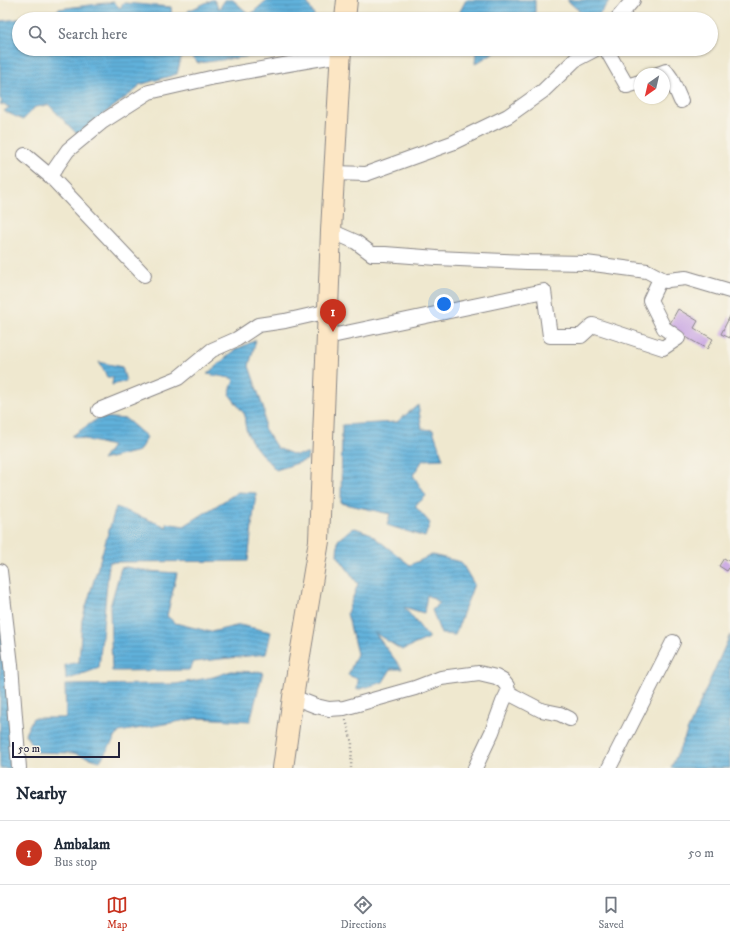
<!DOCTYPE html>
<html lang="en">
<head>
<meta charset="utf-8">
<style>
  :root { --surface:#fff; --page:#f2f2f3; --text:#1f2937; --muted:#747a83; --line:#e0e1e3; --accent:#c8321e }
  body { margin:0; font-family:"IM FELL DW Pica",serif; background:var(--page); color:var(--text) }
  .compass { position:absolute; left:634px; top:68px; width:36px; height:36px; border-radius:50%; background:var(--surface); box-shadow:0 1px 3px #0004; rotate:214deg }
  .scale { position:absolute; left:12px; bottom:10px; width:108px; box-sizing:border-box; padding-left:4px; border:2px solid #22223b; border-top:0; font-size:11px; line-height:14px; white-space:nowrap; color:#22223b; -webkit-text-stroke:3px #f7f3e8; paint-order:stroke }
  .you { position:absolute; left:444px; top:304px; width:14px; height:14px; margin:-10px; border:3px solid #fff; border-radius:50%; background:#1a73e8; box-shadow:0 0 0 6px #1a73e833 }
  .badge { display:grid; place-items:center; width:26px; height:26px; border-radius:50%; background:var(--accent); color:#fff; font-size:13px; font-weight:700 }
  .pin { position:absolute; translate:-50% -33px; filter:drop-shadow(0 1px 2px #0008) }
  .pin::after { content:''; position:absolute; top:21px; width:14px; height:12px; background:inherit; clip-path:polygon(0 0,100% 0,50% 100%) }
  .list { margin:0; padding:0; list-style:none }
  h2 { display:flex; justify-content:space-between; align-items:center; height:52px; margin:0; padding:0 16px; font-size:17px }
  h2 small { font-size:13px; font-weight:400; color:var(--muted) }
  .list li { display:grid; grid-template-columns:26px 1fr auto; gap:12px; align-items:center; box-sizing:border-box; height:64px; padding:0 16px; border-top:1px solid var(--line) }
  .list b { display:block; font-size:15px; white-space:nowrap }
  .list p { margin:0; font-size:13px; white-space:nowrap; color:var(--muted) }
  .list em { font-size:13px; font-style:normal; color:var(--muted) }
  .icon { flex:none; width:22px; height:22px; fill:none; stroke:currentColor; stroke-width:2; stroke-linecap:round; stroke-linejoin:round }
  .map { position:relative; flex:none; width:730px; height:768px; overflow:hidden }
  .search { position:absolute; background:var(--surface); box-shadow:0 1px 3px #0004; left:12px; right:12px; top:12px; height:44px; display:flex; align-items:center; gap:10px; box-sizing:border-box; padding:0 14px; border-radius:22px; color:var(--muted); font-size:15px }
  .sheet { height:116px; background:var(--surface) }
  nav { display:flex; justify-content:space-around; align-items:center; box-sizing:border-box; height:56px; border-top:1px solid var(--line); background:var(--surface); font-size:11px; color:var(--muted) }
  nav a { display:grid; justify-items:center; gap:2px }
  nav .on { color:var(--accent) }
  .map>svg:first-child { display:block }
</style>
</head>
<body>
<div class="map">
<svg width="730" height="768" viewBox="0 0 730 768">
  <defs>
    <pattern id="water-rules" width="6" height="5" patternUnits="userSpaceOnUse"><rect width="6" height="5" fill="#60b1db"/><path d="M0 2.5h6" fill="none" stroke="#4f90b3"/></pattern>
  </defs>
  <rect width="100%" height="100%" fill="#f7f3e8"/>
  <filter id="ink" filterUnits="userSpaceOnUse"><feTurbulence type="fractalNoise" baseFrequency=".025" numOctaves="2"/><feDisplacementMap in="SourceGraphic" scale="8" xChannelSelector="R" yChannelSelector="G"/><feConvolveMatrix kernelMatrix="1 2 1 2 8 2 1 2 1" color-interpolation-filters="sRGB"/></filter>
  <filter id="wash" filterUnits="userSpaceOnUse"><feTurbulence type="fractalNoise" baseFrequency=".012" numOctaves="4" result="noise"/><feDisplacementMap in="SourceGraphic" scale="16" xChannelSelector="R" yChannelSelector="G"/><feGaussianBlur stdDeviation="0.9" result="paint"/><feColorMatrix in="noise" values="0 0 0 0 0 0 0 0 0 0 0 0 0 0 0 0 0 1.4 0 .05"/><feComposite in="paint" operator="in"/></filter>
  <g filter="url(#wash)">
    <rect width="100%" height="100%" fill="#efe8cf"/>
    <!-- water -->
    <path fill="url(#water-rules)" stroke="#416a8b" d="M212 0H214L219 9 225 0H233L250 15 267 0H306L316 19H188V11Z
      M466 0H535V19H456Z
      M567 0H610L596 19H588Z
      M114 2 120 8 124 3 171 7 172 19H19V49H180L182 54 177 74 139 85 137 89 77 134 49 105 35 107 23 120 4 111 10 107 0 104 2 101 0 99V21L56 15 58 9Z
      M189 49H304L198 63 189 54Z
      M476 49H499L475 64Z
      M256 340 249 366 264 410V428L277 448 295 455 308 454 307 460 276 470C263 455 242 438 245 415L229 394 234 380 231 378 207 374 235 350Z
      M99 362 122 367 126 381 112 385 113 377H107Z
      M418 405 422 429 433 430 443 459 423 460 413 475 426 496 415 506 430 523 425 537 387 525 390 514 341 503 342 425 397 422Z
      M100 417 126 419 147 437 139 451 102 460 112 446 72 436Z
      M238 492 256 493 248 561 109 562 99 668 66 680 65 665 79 662 82 620 116 507 167 527 166 523 184 526Z
      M355 528 369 533 410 565 432 555 461 562 474 584 455 635 441 634 432 610 440 603 427 595 424 613 404 607 429 638 402 650 375 633 402 669H391L383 682 357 690 358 679 348 675 357 654 347 613 358 584 337 555 338 540 351 529Z
      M126 567 147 571 177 573 167 616 175 623 211 632 240 625 271 632 266 654 194 662 189 670 112 671 110 607 121 568Z
      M0 602 14 768H0Z
      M730 635V768H671Z
      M231 671 263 672 250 721 198 718 119 732 100 761 73 753 36 752 25 734 33 718H66L65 685 176 684 213 677Z"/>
    <g id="blocks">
      <!-- building -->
      <path fill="#c6a1e3" d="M678 309 698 321 694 328 713 339 707 349 668 327Z
        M730 316V338L721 334Z
        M724 558 730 562V566L727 571 719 566Z"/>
    </g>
  </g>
  <g filter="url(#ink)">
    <use href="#blocks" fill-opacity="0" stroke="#888585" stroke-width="1"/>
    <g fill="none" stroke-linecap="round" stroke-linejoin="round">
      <defs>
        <path id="street" d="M617 19 633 0
          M606 49 627 86 640 82
          M658 74 666 71 671 78 681 101
          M25 155 50 176 68 150 102 122 149 92 215 77 340 55
          M334 173 366 174 452 143 508 116 543 91 575 60 596 49
          M50 176 144 275
          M331 231 356 242 372 254H385L437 258 527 262 586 263 647 271 666 281
          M327 337 544 291 550 336H581L593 325 663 348 678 338 664 328 650 300 659 281 686 278 730 291
          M99 410 178 378 212 350 237 339 258 325 285 321 329 311
          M0 571 11 665 19 768
          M293 697 316 706 329 709 344 708 415 688 441 678 479 673 496 677 503 681 507 686 508 692 514 696 541 710 560 714 570 719
          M475 768 492 732 503 702 508 692
          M609 768 673 642"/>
        <path id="secondary" d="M345 19 347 0
          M283 768 293 697 319 541 331 231 341 49"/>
      </defs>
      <!-- street casing -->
      <use href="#street" stroke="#888585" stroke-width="16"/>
      <!-- secondary casing -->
      <use href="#secondary" stroke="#888585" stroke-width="22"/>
      <!-- path -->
      <path stroke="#888585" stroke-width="2.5" stroke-dasharray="1 3" stroke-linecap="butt" d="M346 720 352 743 351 768"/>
      <!-- street -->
      <use href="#street" stroke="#fff" stroke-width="14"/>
      <!-- secondary -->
      <use href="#secondary" stroke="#fce6c4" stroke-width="20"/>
    </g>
  </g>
</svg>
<svg class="compass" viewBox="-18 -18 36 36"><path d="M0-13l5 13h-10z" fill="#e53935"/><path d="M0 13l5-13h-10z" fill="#747a83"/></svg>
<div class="scale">50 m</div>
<div class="you"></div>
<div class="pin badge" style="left:333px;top:332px">1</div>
<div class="search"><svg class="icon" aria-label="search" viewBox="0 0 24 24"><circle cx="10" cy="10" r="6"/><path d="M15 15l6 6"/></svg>Search here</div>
</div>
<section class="sheet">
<h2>Nearby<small></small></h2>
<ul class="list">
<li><span class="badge">1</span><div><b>Ambalam</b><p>Bus stop</p></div><em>50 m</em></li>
</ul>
</section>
<nav>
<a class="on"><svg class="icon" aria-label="map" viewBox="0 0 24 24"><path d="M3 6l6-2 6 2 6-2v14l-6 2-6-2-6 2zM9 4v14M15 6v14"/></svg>Map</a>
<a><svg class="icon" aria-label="directions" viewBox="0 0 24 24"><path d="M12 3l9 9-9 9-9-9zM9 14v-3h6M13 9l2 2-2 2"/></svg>Directions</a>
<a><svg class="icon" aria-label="saved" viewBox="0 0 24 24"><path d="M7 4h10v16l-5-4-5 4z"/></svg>Saved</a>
</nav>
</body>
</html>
